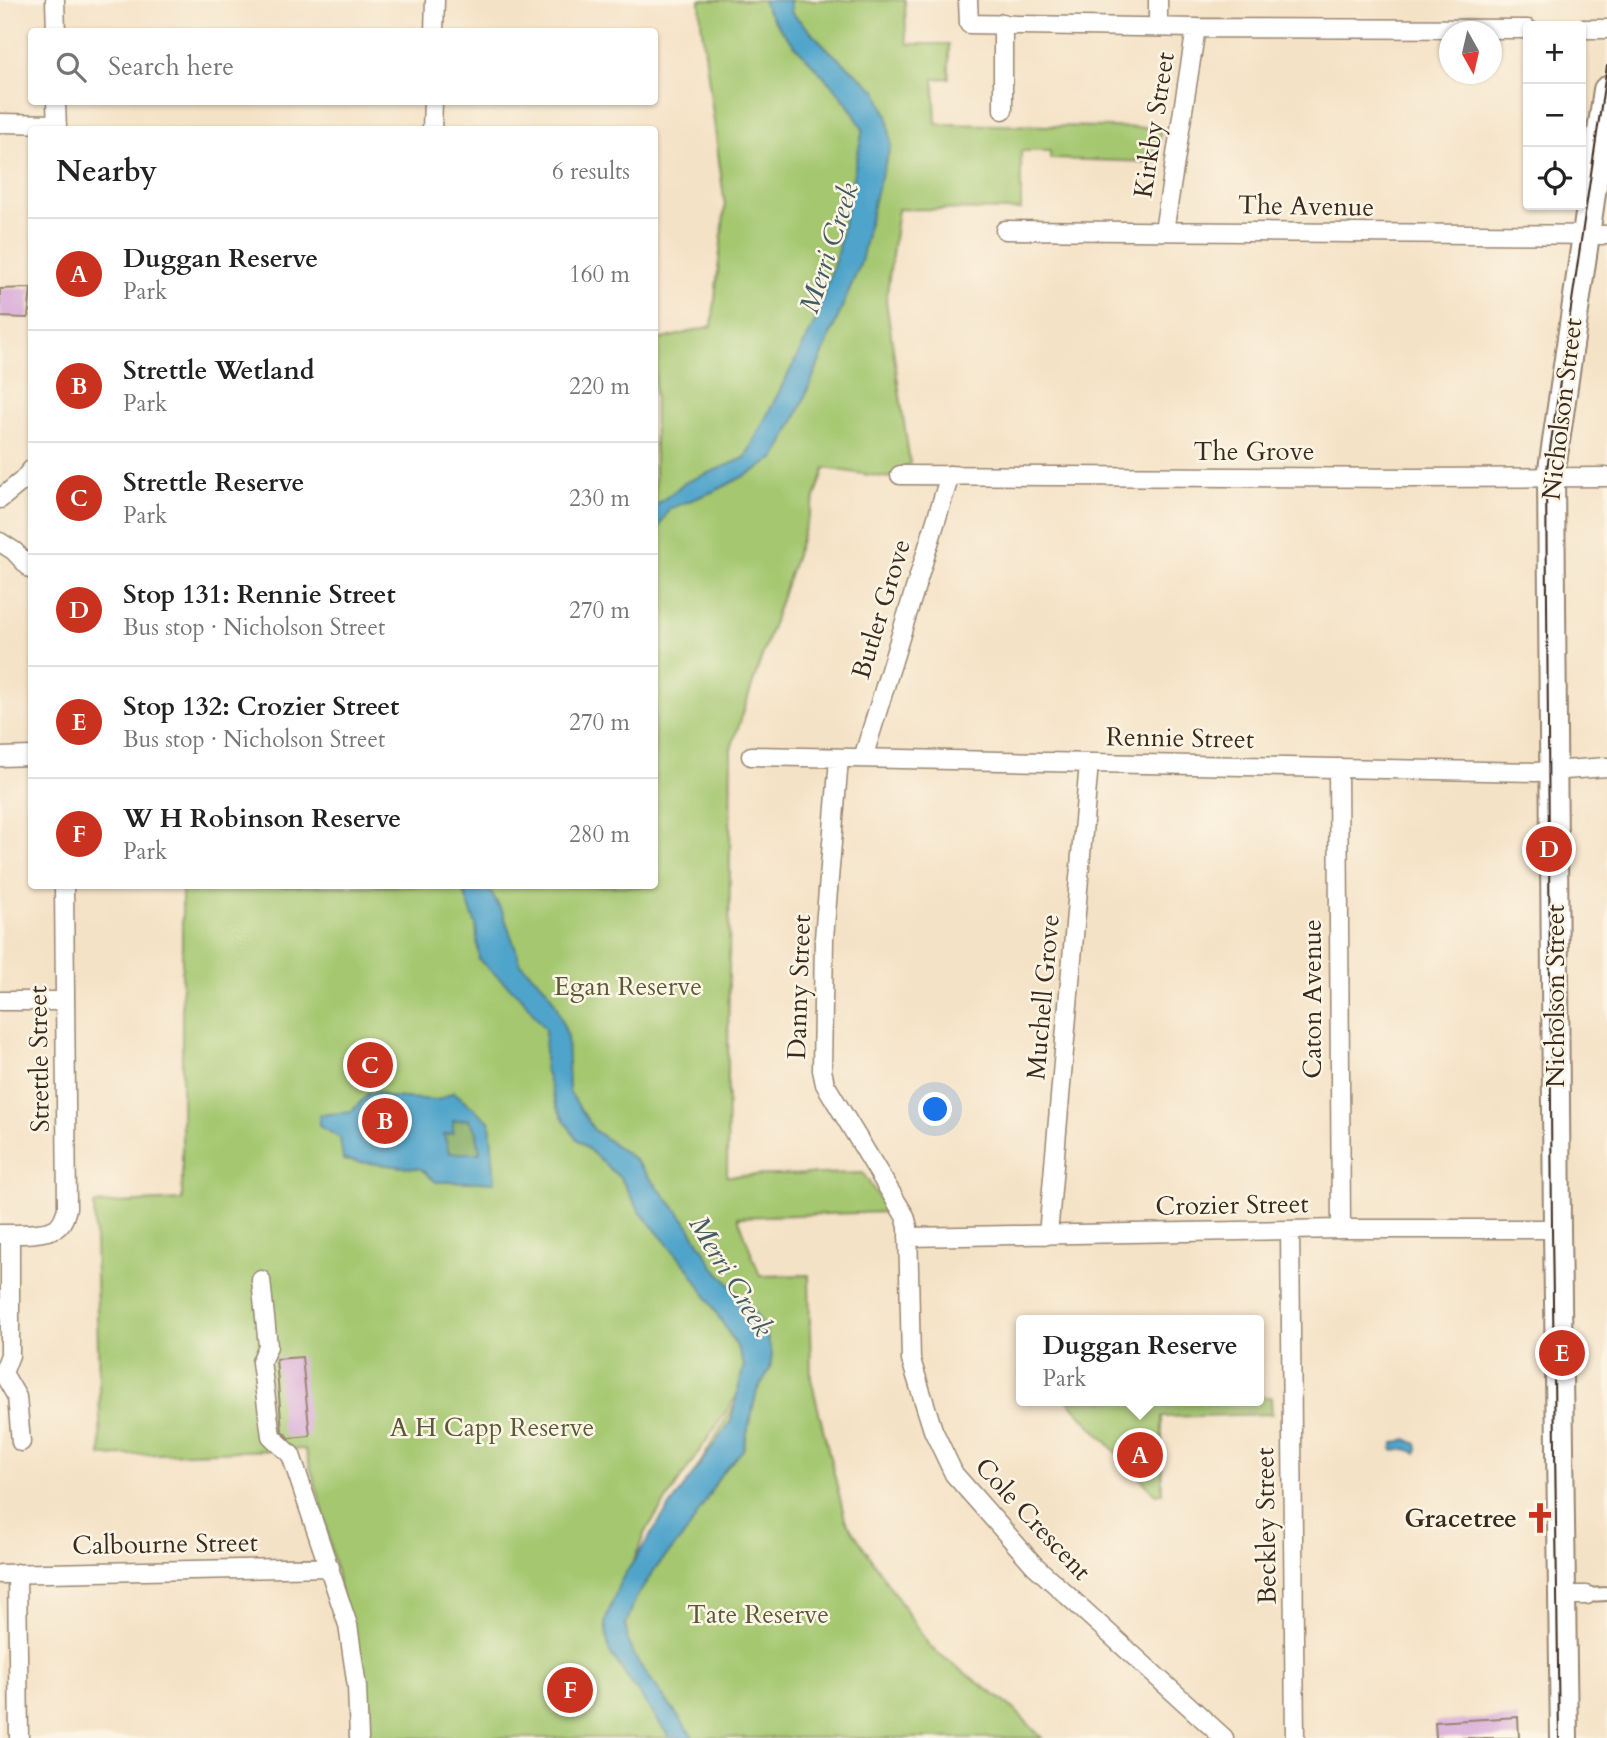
<!DOCTYPE html>
<html lang="en">
<head>
<meta charset="utf-8">
<style>
  :root { --surface:#fff; --page:#f6f6f6; --text:#222; --muted:#767676; --line:#e0e0e0; --accent:#c8321e }
  body { margin:0; font-family:Cardo,serif; background:var(--page); color:var(--text) }
  .controls { position:absolute; right:21px; top:21px; display:grid; overflow:hidden; border-radius:7px; box-shadow:0 2px 5px #0004 }
  .controls button { width:63px; height:63px; display:grid; place-items:center; padding:0; border:0; border-bottom:2px solid var(--line); background:var(--surface); color:var(--text); font:35px sans-serif }
  .compass { position:absolute; left:1439px; top:21px; width:63px; height:63px; border-radius:50%; background:var(--surface); box-shadow:0 2px 5px #0004; rotate:172deg }
  .you { position:absolute; left:936px; top:1110px; width:24px; height:24px; margin:-18px; border:5px solid #fff; border-radius:50%; background:#1a73e8; box-shadow:0 0 0 10px #1a73e833 }
  .badge { display:grid; place-items:center; width:46px; height:46px; border-radius:50%; background:var(--accent); color:#fff; font-size:23px; font-weight:700 }
  .pin { position:absolute; translate:-50% -50%; border:4px solid #fff; box-shadow:0 2px 7px #0006 }
  .popup { position:absolute; left:1016px; top:1315px; width:248px; height:91px; box-sizing:border-box; display:grid; place-content:center; border-radius:7px; background:var(--surface); filter:drop-shadow(0 2px 5px #0005); font-size:23px; white-space:nowrap; color:var(--muted) }
  .popup b { font-size:26px; color:var(--text) }
  .popup::after { content:''; position:absolute; left:50%; top:100%; margin-left:-14px; border:14px solid transparent; border-top-color:var(--surface) }
  .list { margin:0; padding:0; list-style:none }
  h2 { display:flex; justify-content:space-between; align-items:center; height:91px; margin:0; padding:0 28px; font-size:30px }
  h2 small { font-size:23px; font-weight:400; color:var(--muted) }
  .list li { display:grid; grid-template-columns:46px 1fr auto; gap:21px; align-items:center; box-sizing:border-box; height:112px; padding:0 28px; border-top:2px solid var(--line) }
  .list b { display:block; font-size:26px; white-space:nowrap }
  .list p { margin:0; font-size:23px; white-space:nowrap; color:var(--muted) }
  .list em { font-size:23px; font-style:normal; color:var(--muted) }
  .icon { flex:none; width:38px; height:38px; fill:none; stroke:currentColor; stroke-width:2; stroke-linecap:round; stroke-linejoin:round }
  .map { position:relative; flex:none; width:1607px; height:1738px; overflow:hidden }
  .search { position:absolute; background:var(--surface); box-shadow:0 2px 5px #0004; left:28px; top:28px; width:630px; height:77px; display:flex; align-items:center; gap:18px; box-sizing:border-box; padding:0 24px; border-radius:7px; color:var(--muted); font-size:26px }
  .panel { position:absolute; background:var(--surface); box-shadow:0 2px 5px #0004; left:28px; top:126px; width:630px; height:763px; border-radius:7px }
  .map>svg:first-child { display:block }
</style>
</head>
<body>
<div class="map">
<svg width="1607" height="1738" viewBox="0 0 1607 1738">
  <rect width="100%" height="100%" fill="#fcf5e5"/>
  <filter id="ink" filterUnits="userSpaceOnUse"><feTurbulence type="fractalNoise" baseFrequency=".0143" numOctaves="2"/><feDisplacementMap in="SourceGraphic" scale="14" xChannelSelector="R" yChannelSelector="G"/><feConvolveMatrix kernelMatrix="1 2 1 2 8 2 1 2 1" color-interpolation-filters="sRGB"/></filter>
  <filter id="wash" filterUnits="userSpaceOnUse"><feTurbulence type="fractalNoise" baseFrequency=".00686" numOctaves="4" result="noise"/><feDisplacementMap in="SourceGraphic" scale="28" xChannelSelector="R" yChannelSelector="G"/><feGaussianBlur stdDeviation="1.57" result="paint"/><feColorMatrix in="noise" values="0 0 0 0 0 0 0 0 0 0 0 0 0 0 0 0 0 1.4 0 .05"/><feComposite in="paint" operator="in"/></filter>
  <g filter="url(#wash)">
    <rect width="100%" height="100%" fill="#f4e2c6"/>
    <!-- green -->
    <path fill="#a4c770" stroke="#707847" stroke-width="2" fill-rule="evenodd" d="M700 0H905L906 35 908 44H949V78L934 79 936 124 1161 128 1158 162 1050 159V151H1021V210L898 209 886 301 910 463 889 478 825 468 731 749 727 1176 863 1173 888 1212 738 1217 760 1276 809 1275 811 1379 845 1519 930 1647 1014 1709 1042 1738H371L323 1511 305 1449 101 1456 94 1204 182 1200V886H654L655 341 712 326 725 206 701 22ZM746 1382 747 1383 618 1603 645 1532Z
      M1259 1397H1271L1272 1414 1162 1417V1493L1155 1494 1068 1401H1259Z"/>
    <!-- forest -->
    <path fill="#83ac62" stroke="#5f6b40" stroke-width="2" d="M469 1119 477 1132 480 1153H449L444 1135 452 1121Z"/>
    <!-- water -->
    <path fill="#4fa4cb" stroke="#456774" stroke-width="2" fill-rule="evenodd" d="M763 0H790L791 12 832 53 877 91 888 118 891 145 875 196 861 262 799 411 776 457 760 468 717 490 669 509 655 535V506L686 482 745 458 814 324 836 258 863 129C856 118 850 106 842 97 826 76 766 21 763 0Z
      M462 886H487L503 913 521 964 546 988 556 1005 567 1035 569 1091 594 1130 634 1159 686 1221 714 1267 752 1309 765 1330 772 1354 770 1369 757 1391 743 1450 721 1474 688 1531 655 1569 635 1600 626 1625 628 1643 638 1662 694 1738H670L609 1651 605 1622 620 1582 661 1519 731 1421 744 1364 736 1345 690 1270 640 1212 621 1179 575 1137 557 1108 545 1069V1029L522 998 479 960 476 925Z
      M379 1092 389 1097 438 1100 454 1092 490 1122 495 1182H436L421 1169 343 1160 340 1138 319 1126V1115L351 1112 369 1093ZM469 1119 477 1132 480 1153H449L444 1135 453 1133V1121Z
      M1406 1439 1417 1444 1418 1449 1416 1453 1407 1449 1394 1451 1392 1449 1394 1443Z"/>
    <g id="blocks">
      <!-- building -->
      <path fill="#d3a0d8" d="M31 288 28 318 0 317V289Z
        M302 1357 310 1436 289 1438 282 1431 276 1359Z
        M1518 1717 1519 1738H1436L1435 1722Z"/>
    </g>
  </g>
  <g filter="url(#ink)">
    <use href="#blocks" fill-opacity="0" stroke="#988672" stroke-width="2"/>
    <g fill="none" stroke-linecap="round" stroke-linejoin="round">
      <defs>
        <path id="pedestrian" d="M1587 1595 1607 1594"/>
        <path id="minor" d="M55 0 56 32
          M968 0 969 24 1196 28 1528 29
          M1003 23V110
          M1158 27V0
          M1581 29H1607
          M434 32 435 0
          M56 102 57 130
          M0 123 57 124
          M432 130 433 102
          M1005 230 1607 235
          M1164 231 1196 28
          M900 475 1413 478 1607 477
          M0 499 22 481 32 469
          M0 542 14 551 32 570
          M751 756 1536 772 1607 767
          M0 757 32 756
          M863 758 950 475
          M839 759 824 938 822 1070 825 1084 905 1216 908 1227 911 1360 933 1430 954 1474 1034 1565 1224 1738
          M1338 768 1341 1229
          M0 1001H64
          M1290 1230 1295 1738
          M0 1234C14 1234 45 1235 56 1228 63 1223 65 1216 67 1208L64 886
          M1048 1235 1089 763
          M908 1237 1341 1229H1557
          M261 1280 268 1346 261 1362 271 1436 291 1455 348 1625 357 1687 359 1738
          M3 1373 10 1355V1234
          M3 1373 17 1397 21 1442
          M17 1573 19 1738
          M0 1574 330 1567
          M1562 1595H1587"/>
        <path id="primary" d="M1564 1738 1557 1229 1551 476 1607 90"/>
      </defs>
      <!-- pedestrian casing -->
      <use href="#pedestrian" stroke="#988672" stroke-width="16"/>
      <!-- minor casing -->
      <use href="#minor" stroke="#988672" stroke-width="21"/>
      <!-- primary casing -->
      <use href="#primary" stroke="#988672" stroke-width="30"/>
      <!-- pedestrian -->
      <use href="#pedestrian" stroke="#fff" stroke-width="12"/>
      <!-- minor -->
      <use href="#minor" stroke="#fff" stroke-width="18"/>
      <!-- primary -->
      <use href="#primary" stroke="#fff" stroke-width="26"/>
      <!-- tram -->
      <path stroke="#3b2a1e" stroke-width="2" d="M1559 1738 1552 1229 1546 476 1607 66"/>
    </g>
  </g>
  <!-- icons -->
  <defs>
    <symbol id="church-bare" viewBox="-9 -9 18 18"><path d="M-1.2-6h2.4v3.5h3.3v2.4h-3.3V6h-2.4V-.1h-3.3v-2.4h3.3Z" fill="#c8321e" stroke="#fcf5e5" stroke-width="2.5" paint-order="stroke"/></symbol>
  </defs>
  <g fill-rule="evenodd">
    <use href="#church-bare" x="1518" y="1496" width="44" height="44"/>
  </g>
  <g text-anchor="middle" dominant-baseline="central" stroke-width="5" stroke-linejoin="round" paint-order="stroke">
    <!-- street labels -->
    <g font-size="26" fill="#3b2a1e" stroke="#fcf5e5">
      <text transform="translate(1154 125) rotate(-81)">Kirkby Street</text>
      <text transform="translate(1306 206) rotate(1)">The Avenue</text>
      <text transform="translate(1562 409) rotate(-83)">Nicholson Street</text>
      <text x="1254" y="451">The Grove</text>
      <text transform="translate(881 609) rotate(-73)">Butler Grove</text>
      <text transform="translate(1180 738) rotate(1)">Rennie Street</text>
      <text transform="translate(799 987) rotate(-88)">Danny Street</text>
      <text transform="translate(1555 996) rotate(-90)">Nicholson Street</text>
      <text transform="translate(1043 997) rotate(-85)">Muchell Grove</text>
      <text transform="translate(1312 999) rotate(-90)">Caton Avenue</text>
      <text transform="translate(39 1059) rotate(-91)">Strettle Street</text>
      <text transform="translate(1232 1205) rotate(-1)">Crozier Street</text>
      <text transform="translate(1033 1519) rotate(47)">Cole Crescent</text>
      <text transform="translate(1266 1526) rotate(-91)">Beckley Street</text>
      <text transform="translate(165 1544) rotate(-1)">Calbourne Street</text>
    </g>
    <!-- park labels -->
    <g font-size="26" fill="#5a5937" stroke="#fcf5e5">
      <text x="628" y="986">Egan Reserve</text>
      <text x="492" y="1427">A H Capp Reserve</text>
      <text x="758" y="1614">Tate Reserve</text>
    </g>
    <!-- poi labels -->
    <g font-size="26" font-weight="bold" fill="#3b2a1e" stroke="#fcf5e5" text-anchor="end">
      <text x="1517" y="1518">Gracetree</text>
    </g>
    <!-- water labels -->
    <g font-size="28" font-style="italic" fill="#435b63" stroke="#fcf5e5">
      <text transform="translate(829 248) rotate(-72)">Merri Creek</text>
      <text transform="translate(731 1276) rotate(59)">Merri Creek</text>
    </g>
  </g>
</svg>
<div class="controls">
<button>+</button>
<button>−</button>
<button><svg class="icon" aria-label="locate" viewBox="0 0 24 24"><circle cx="12" cy="12" r="6"/><path d="M12 2v4M12 18v4M2 12h4M18 12h4"/></svg></button>
</div>
<svg class="compass" viewBox="-18 -18 36 36"><path d="M0-13l5 13h-10z" fill="#e53935"/><path d="M0 13l5-13h-10z" fill="#767676"/></svg>
<div class="you"></div>
<div class="pin badge" style="left:1140px;top:1455px">A</div>
<div class="popup"><b>Duggan Reserve</b>Park</div>
<div class="pin badge" style="left:385px;top:1121px">B</div>
<div class="pin badge" style="left:370px;top:1065px">C</div>
<div class="pin badge" style="left:1549px;top:849px">D</div>
<div class="pin badge" style="left:1562px;top:1353px">E</div>
<div class="pin badge" style="left:570px;top:1690px">F</div>
<div class="search"><svg class="icon" aria-label="search" viewBox="0 0 24 24"><circle cx="10" cy="10" r="6"/><path d="M15 15l6 6"/></svg>Search here</div>
<section class="panel">
<h2>Nearby<small>6 results</small></h2>
<ul class="list">
<li><span class="badge">A</span><div><b>Duggan Reserve</b><p>Park</p></div><em>160 m</em></li>
<li><span class="badge">B</span><div><b>Strettle Wetland</b><p>Park</p></div><em>220 m</em></li>
<li><span class="badge">C</span><div><b>Strettle Reserve</b><p>Park</p></div><em>230 m</em></li>
<li><span class="badge">D</span><div><b>Stop 131: Rennie Street</b><p>Bus stop · Nicholson Street</p></div><em>270 m</em></li>
<li><span class="badge">E</span><div><b>Stop 132: Crozier Street</b><p>Bus stop · Nicholson Street</p></div><em>270 m</em></li>
<li><span class="badge">F</span><div><b>W H Robinson Reserve</b><p>Park</p></div><em>280 m</em></li>
</ul>
</section>
</div>
</body>
</html>
